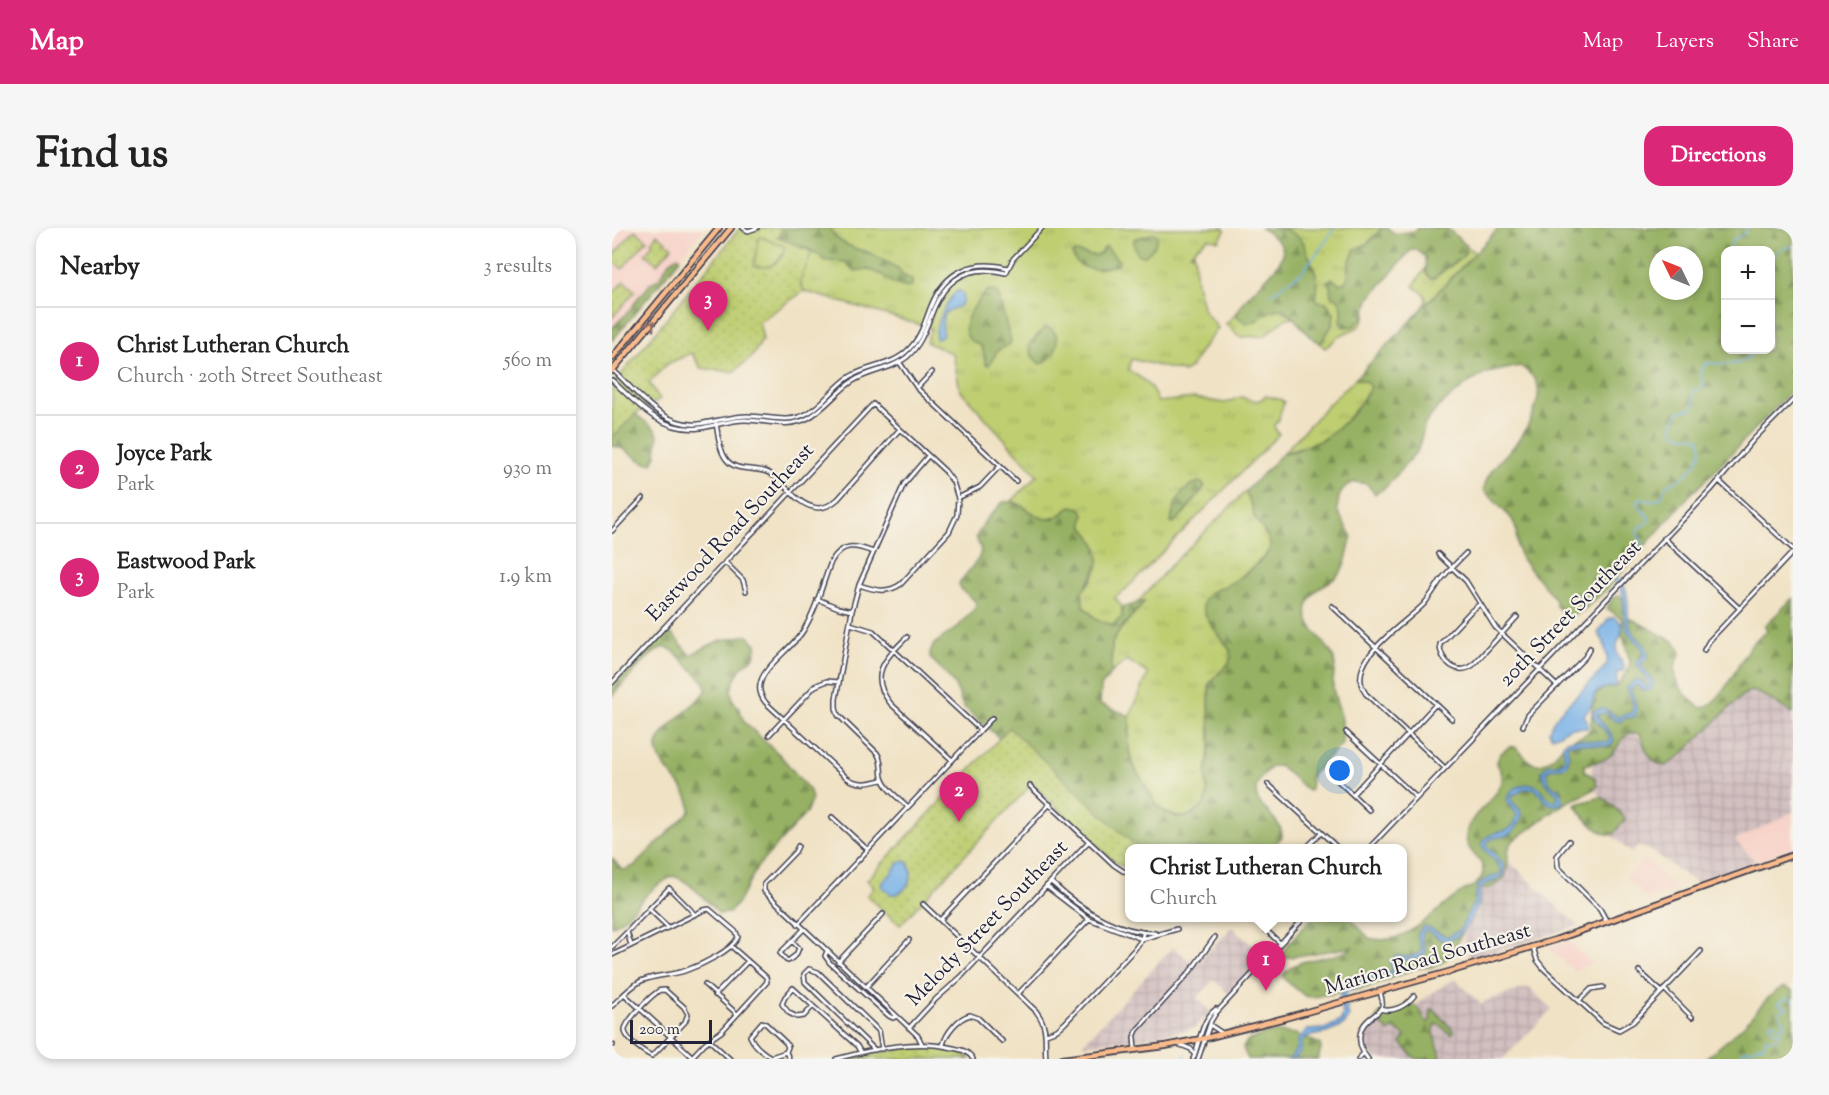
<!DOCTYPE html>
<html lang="en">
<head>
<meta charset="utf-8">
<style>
  :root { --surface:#fff; --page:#f6f6f6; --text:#222; --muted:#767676; --line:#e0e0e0; --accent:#db2777 }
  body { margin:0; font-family:"Sorts Mill Goudy",serif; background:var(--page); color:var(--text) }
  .controls { position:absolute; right:18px; top:18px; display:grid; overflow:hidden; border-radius:12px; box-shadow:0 3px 9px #0003 }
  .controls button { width:54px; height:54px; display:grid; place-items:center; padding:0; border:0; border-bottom:2px solid var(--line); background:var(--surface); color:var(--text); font:30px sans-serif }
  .compass { position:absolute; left:1037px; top:18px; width:54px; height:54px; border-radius:50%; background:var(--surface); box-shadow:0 3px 9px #0003; rotate:313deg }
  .scale { position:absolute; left:18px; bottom:15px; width:82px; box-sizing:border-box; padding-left:6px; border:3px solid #22223b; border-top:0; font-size:16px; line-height:21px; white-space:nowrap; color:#22223b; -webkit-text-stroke:4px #f7f3e8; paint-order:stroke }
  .you { position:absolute; left:728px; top:543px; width:21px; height:21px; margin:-15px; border:4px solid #fff; border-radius:50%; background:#1a73e8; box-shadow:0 0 0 9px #1a73e833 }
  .badge { display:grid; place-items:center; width:39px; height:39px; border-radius:50%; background:var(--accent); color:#fff; font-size:20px; font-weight:700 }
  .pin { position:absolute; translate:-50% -50px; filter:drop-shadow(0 2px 3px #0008) }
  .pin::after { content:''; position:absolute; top:32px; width:21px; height:18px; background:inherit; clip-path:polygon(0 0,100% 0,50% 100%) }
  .popup { position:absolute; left:513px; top:616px; width:282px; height:78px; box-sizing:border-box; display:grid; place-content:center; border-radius:12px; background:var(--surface); filter:drop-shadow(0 2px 4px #0005); font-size:20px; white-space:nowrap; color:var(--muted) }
  .popup b { font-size:22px; color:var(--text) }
  .popup::after { content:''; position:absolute; left:50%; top:100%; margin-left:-12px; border:12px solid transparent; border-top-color:var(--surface) }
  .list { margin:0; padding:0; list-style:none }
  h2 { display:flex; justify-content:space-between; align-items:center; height:78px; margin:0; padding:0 24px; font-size:26px }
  h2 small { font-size:20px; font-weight:400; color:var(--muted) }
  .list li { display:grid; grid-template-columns:39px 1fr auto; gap:18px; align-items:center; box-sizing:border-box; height:108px; padding:0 24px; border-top:2px solid var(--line) }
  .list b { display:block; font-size:22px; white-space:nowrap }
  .list p { margin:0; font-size:20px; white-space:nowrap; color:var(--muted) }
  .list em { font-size:20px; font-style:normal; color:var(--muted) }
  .map { position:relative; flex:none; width:1181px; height:831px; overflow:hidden; border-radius:18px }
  header { display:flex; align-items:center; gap:36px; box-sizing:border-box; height:84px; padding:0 30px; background:var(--accent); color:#fff }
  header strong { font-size:28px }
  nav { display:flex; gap:33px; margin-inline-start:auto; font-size:21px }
  .intro { display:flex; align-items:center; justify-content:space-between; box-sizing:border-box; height:144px; padding:0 36px }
  h1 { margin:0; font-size:42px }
  .button { padding:15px 27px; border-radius:18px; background:var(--accent); color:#fff; font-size:21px; font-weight:700 }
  main { display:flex; gap:36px; padding:0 36px }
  aside { flex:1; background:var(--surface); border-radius:18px; box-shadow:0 3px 9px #0003 }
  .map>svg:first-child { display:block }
</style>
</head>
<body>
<header>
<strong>Map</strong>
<nav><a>Map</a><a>Layers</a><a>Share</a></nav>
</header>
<div class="intro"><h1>Find us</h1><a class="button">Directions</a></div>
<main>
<aside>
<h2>Nearby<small>3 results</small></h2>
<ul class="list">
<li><span class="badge">1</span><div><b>Christ Lutheran Church</b><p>Church · 20th Street Southeast</p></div><em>560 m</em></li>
<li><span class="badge">2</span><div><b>Joyce Park</b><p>Park</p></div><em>930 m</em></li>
<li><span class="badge">3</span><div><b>Eastwood Park</b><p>Park</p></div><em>1.9 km</em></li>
</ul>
</aside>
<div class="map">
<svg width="1181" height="831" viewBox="0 0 1181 831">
  <defs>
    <pattern id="industrial-grid" width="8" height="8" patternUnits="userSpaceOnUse" patternTransform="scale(1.5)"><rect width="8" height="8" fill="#d2bfc0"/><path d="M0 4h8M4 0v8" fill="none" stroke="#b4a4a6"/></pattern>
    <pattern id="grass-tufts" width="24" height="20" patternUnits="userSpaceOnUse" patternTransform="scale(1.5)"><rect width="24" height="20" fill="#bece71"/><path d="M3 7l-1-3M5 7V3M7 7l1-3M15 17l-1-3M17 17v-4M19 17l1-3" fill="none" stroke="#a3b163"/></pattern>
    <pattern id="forest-firs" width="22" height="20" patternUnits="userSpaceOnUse" patternTransform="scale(1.5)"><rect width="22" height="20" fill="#96b163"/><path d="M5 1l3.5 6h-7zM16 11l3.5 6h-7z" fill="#7a9053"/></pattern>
    <pattern id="park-dots" width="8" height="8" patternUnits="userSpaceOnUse" patternTransform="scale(1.5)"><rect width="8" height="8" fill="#bece71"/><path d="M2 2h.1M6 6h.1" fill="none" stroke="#a3b163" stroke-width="1.8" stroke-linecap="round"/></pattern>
  </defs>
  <rect width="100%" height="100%" fill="#f7f3e8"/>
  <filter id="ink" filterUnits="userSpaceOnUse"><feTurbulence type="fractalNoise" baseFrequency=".0167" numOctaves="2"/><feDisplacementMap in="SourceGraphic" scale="12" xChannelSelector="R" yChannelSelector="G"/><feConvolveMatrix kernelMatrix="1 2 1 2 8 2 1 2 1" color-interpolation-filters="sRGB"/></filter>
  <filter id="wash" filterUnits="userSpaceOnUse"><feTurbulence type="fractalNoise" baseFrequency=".008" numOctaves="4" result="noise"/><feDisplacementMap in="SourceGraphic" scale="24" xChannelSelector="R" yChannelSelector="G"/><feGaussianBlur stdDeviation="1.35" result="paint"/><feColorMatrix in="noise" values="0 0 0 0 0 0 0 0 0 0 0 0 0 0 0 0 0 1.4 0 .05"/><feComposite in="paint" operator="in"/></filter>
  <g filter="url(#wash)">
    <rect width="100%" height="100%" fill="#f0e2c5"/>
    <!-- built -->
    <path fill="#f7d1c7" d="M0 0H93L68 30 66 29 56 35 49 45 48 50 28 67 17 82 0 100Z
      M1181 584V621L1144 634 1123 612Z
      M1033 630 1065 662 1036 672 1013 649Z
      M955 712 981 735 962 743 935 719Z"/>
    <!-- industrial -->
    <path fill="url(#industrial-grid)" d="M1139 453 1159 473 1171 478 1181 485V584L1123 612 1144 634 1084 655 1039 623 1027 618 1019 625 998 606 1013 591 979 559 980 537 1018 500 1054 538Z
      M897 633 966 698 859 732 849 702 866 660 887 648Z
      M620 699 652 728 616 765 602 752 585 770 599 784 581 801 532 810 470 817 561 719 583 737Z
      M843 751 870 777 873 773 916 759 940 781 891 831H820L800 780 827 760Z
      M766 788 794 805 814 831H765L756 822 754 811 758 797Z"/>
    <!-- grass -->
    <path fill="url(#grass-tufts)" stroke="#707856" stroke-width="1.5" d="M170 0H612L613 3 607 13 597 10 585 19 578 26 582 24 585 55 592 83 606 100 588 124 579 139 572 144 519 131 516 142C532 151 539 157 546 174L583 170 613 175 629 169 646 173 654 168 670 172 672 174 666 193 663 195 662 199 667 206 513 362 503 370 510 379V389L501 397 485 392 471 378 470 364 480 351 485 341 480 310 471 298 472 287 459 278C430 306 426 282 400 273L425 247 348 162 341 126 314 114 319 100 192 63 166 9Z
      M661 0H770L755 16 748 19 751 90 754 84C751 103 742 99 729 107 723 111 719 116 713 120L707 115H709L721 96 670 81 682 90H675L652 108 628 109 614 96 645 63 684 44Z
      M854 17 863 25 811 79 814 72 812 66 801 58 813 41 814 45 827 47C836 36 854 34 854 17Z
      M743 151 753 153 759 159C747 178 732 199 712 211 699 218 685 221 671 225L717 176Z
      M633 264C635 268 638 273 640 277 642 281 641 286 643 290 648 299 660 308 658 320 656 331 603 368 591 378L597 394 618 422 619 429 617 435 597 456 598 517 594 545 595 567 592 577 586 583 573 589H565L553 584 545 578 521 537 517 523 518 488 536 446 515 432 499 445 500 415 510 399 532 375 526 374 558 338Z"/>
    <!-- forest -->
    <path fill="url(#forest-firs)" stroke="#5c6a4f" stroke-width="1.5" fill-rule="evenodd" d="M163 0H217L225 11 241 20 256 24 286 40 292 48 300 52V58L295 60 282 56 270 47 255 41 243 43 237 38 234 34 213 33C201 19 182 17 166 11Z
      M649 0C668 0 681 0 692 15 698 35 710 48 704 70L706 73 714 74 722 85 721 96 709 115C693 109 686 89 670 81 656 80 649 93 635 96L625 88C628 65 678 40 670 19 667 12 656 5 649 0Z
      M770 0H775L784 6 803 3 806 0H835L854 17C855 32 844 32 834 39 830 43 827 47 822 50H818L814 45 813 29 805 22H799L757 71 751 90 742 98 732 99 728 94C732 85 731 69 719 68L718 58 715 54 720 50 726 55H732C738 49 735 44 737 35 738 30 742 26 743 21L755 16Z
      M887 0H1181V161L1102 244 1077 268 996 360 973 381 965 386 954 387 944 378 942 370 910 331 905 319 904 301 900 291 872 262C873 242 896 227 907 212 916 199 931 170 925 155 922 148 914 142 908 138L875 145 858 154 826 179 813 196 806 222 774 259 763 266 755 256 743 254 737 256 731 261 727 269 725 282 740 309C736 320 735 335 729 344 719 358 705 354 696 375 688 395 711 411 720 426 725 435 722 444 721 453 720 468 728 479 730 493 730 501 730 509 730 516L701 546 699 550V562L696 563 668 538H660C618 575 672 583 670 609L659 620H518L408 532 384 507 353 480C348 474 348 468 345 461 338 450 328 439 318 430V425L322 416 346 399 364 379V375C360 367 347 364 347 355L367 330 369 322 364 309 373 293 391 274C418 270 428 311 459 278L469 280 472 286 471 298C474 303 478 306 480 310 495 333 482 345 470 364L471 378 485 392 501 397 510 389V379C519 379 524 374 532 374L510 399 500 415 499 445 489 459 488 476 518 488 517 523 521 537 545 578 553 584 565 589H573L581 586 592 577 595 567 594 545 598 517 597 456 617 435 619 429 618 422 594 389 591 378 592 371 597 365 619 355 637 344 655 326 658 319 657 311 642 289 640 278 633 264 671 225 683 223 712 211 728 198 743 183 759 159 753 153 743 151ZM1114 22H1158V122H1114ZM1046 27H1082V63H1046Z
      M542 5 545 7C545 16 540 23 533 28 523 28 522 19 522 11Z
      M494 18 507 33 506 37C490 41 467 46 460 26L464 24C480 26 484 33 494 18Z
      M66 28 68 30 66 33 0 113V100L18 82 28 67 32 64 39 55 48 50 56 35Z
      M379 62 385 65 387 69 399 114 398 116 386 122 377 137 374 136 370 119C365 115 361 115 357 111 345 96 366 73 375 63Z
      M433 99C455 104 444 131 428 136L420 128 417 117Z
      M0 163 21 184 44 202 46 207 44 227 40 235C25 236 16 218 0 218Z
      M587 254 592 256V260L572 285 561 295 559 294C561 277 569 259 587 254Z
      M1007 367 1011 371 1013 390 1022 392 1063 414 1069 424C1067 430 1062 437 1063 443 1064 458 1077 472 1089 480 1113 475 1126 432 1141 415 1145 411 1151 408 1155 403L1153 398 1181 370V485L1147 465 1139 463 1132 466 1065 531 1054 538C1037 536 1033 520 1028 506 1011 500 1009 517 999 527 993 533 982 535 972 537V543L983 550 985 558C978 566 965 569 956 574 943 582 930 591 918 601 913 605 907 608 902 612 888 625 905 644 884 657 878 661 873 662 866 660L863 678 840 726 831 734 822 739 804 740 764 757 749 761 700 769 693 768 673 752 671 748C686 725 722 734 742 719L672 730 670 725 676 716 700 690H738L757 710C767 713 778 712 788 708 811 698 828 679 848 665 853 661 860 660 864 656 867 654 870 648 871 645 874 628 847 625 856 600 862 581 893 567 890 547 890 543 886 539 885 535 886 530 887 526 892 523 907 507 911 538 926 536 940 535 947 522 955 513 964 510 975 509 979 499L981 469 990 461 1002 459 1007 455 1017 440 1018 433 1010 405V391L995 380 1000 371Z
      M54 403 61 407 78 427 106 413 135 407 145 417 142 429 129 440 122 452 119 462 121 473 126 479 132 494 168 527 198 563 200 571 194 585 146 638 127 673 117 685 107 686C94 673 79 653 61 648 54 652 46 656 40 662 26 674 17 690 0 698V630L9 641 12 642 22 638 78 583C80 558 44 541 45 518 46 503 84 477 94 463 94 452 83 445 75 437 70 432 62 421 54 419 43 417 9 459 0 468V461L5 454 20 437Z
      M989 569 996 573 1012 589 1013 592 1000 607C986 607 971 589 964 577V576Z
      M1173 759 1181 763V831H1092C1106 821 1119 809 1132 797 1143 786 1158 763 1173 759Z
      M803 777C810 782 809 788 815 794L818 793 819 781H821L841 802 842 804 839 806 826 796 823 797C819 813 829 818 829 831H804L789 815 793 808 782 800 777 804 764 791 767 786 779 785 796 778Z
      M666 804 684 806 708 816 709 821 706 831H636L631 820 635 813 655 805Z"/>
    <!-- park -->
    <path fill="url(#park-dots)" stroke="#707856" stroke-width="1.5" d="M128 0H170L166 9 200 24 188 54 192 63 147 94 151 111 139 130 121 144 89 140 80 125 55 136 37 155 48 171 23 186 0 210V158Z
      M23 2 35 12 10 41 0 32V28Z
      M45 6 60 19 45 36 33 26 41 16 39 14Z
      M12 53 23 63 0 90V66Z
      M397 500 526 620H518L517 641 504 635 420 556 288 697 255 668 262 660 255 652Z
      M312 817 351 825 358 831H234Z"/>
    <!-- pitch -->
    <path fill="#bece71" stroke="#707856" stroke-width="1.5" d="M149 9 173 19C169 35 158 41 142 38L146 11Z"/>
    <!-- water -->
    <path fill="#76b0e7" stroke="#4c6991" stroke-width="1.5" d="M347 62 351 66C353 81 342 78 333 85 327 95 333 100 330 109L324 111C321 100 337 67 347 62Z
      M1006 350C1021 363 1013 382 1018 399 1022 412 1038 414 1036 430L1028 436 1042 454C1041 460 1039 463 1033 463L1025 457 1019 461 1025 481 1023 489 1013 490 1008 494 1002 492 996 485 985 486C988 497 1000 501 1002 513L998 518C985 519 967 512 955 517 956 525 959 531 954 538L937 541 934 544 937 555 949 563 951 573 949 576C934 581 932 568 922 560L911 561 900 568 899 572C902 576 907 580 909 584 912 592 902 605 895 607 886 611 879 607 874 617 881 626 897 635 891 648L871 658 868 662 867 677 860 687 857 696 846 708 836 713 830 712 814 702 811 704 810 712 814 724C806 734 796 732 785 732L782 734 785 740 784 746 767 748 735 764 732 769 737 789 732 797 718 804 694 809 690 814 689 824 682 831H677L685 822 686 812 693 804 696 802 713 801 729 793 731 787 728 768 733 760 765 744 781 743 778 734 784 728 798 729 808 725 810 721C805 711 803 704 813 698L835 709C851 702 850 699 856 685 858 680 862 678 863 673 864 666 863 660 869 655 874 650 884 649 890 644 886 631 874 627 870 617 876 597 902 613 905 586L895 573C896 561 914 552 925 558 931 561 933 568 938 572L946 573 945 565C935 556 933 558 930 543L936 537 947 536 953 533 951 516C963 505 983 518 998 513L997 507 982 491 981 484C992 476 999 485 1007 490L1011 487 1020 485 1021 476 1015 460C1020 454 1022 452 1030 453L1034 459 1038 458V455L1024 436 1026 432 1033 426C1030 415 1017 411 1014 399 1010 383 1016 365 1003 352Z
      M1002 389C1021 402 1001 409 1005 425 1007 433 1014 433 1011 443L1005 444 1004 458 990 461 983 466 980 477 972 487 976 496 975 500C969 501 964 499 959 500 950 502 948 509 939 508L937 503 940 495 948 484 984 449 995 436C997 429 992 422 992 414L986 405 996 391Z
      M293 633C304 640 299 659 287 665 285 666 281 666 278 666L270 658C271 651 275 651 279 646 284 639 284 635 293 633Z"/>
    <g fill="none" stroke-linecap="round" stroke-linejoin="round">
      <!-- stream -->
      <path stroke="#76b0e7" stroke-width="1.5" d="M1119 22C1117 6 1129 13 1135 2L1134 0
        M1135 22 1143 20 1145 22
        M1158 30 1171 20 1181 19
        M659 66 690 44 715 12 722 0
        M1005 351 1001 347 1000 342 1017 334 1031 320C1032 312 1024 309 1025 302 1029 297 1035 297 1038 291L1025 275 1026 272 1030 270 1037 273 1049 270C1051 266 1052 260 1055 257 1059 254 1065 253 1068 251 1081 242 1095 226 1087 210 1076 207 1066 211 1060 199L1066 184 1082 180 1081 163 1089 161 1092 157C1089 148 1086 141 1096 135 1116 136 1131 141 1142 122
        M1181 728 1178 733 1181 737
        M571 831 574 826
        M1129 831 1131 822 1141 821 1147 817 1152 818 1154 810 1163 811 1169 806 1168 804H1162L1159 799 1158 795 1161 794 1168 799H1173V794L1168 788 1169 783 1175 780 1174 778H1169L1167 775 1176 769 1181 773"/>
    </g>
  </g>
  <g filter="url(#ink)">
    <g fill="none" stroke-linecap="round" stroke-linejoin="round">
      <defs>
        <path id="minor" d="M131 0 136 3 145 0
          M288 135 305 160 404 253
          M1 142C25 164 50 199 86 196 103 194 119 188 136 188 157 188 174 196 194 186 212 177 222 158 239 148 258 137 280 138 296 122 309 110 313 93 319 78 333 43 361 31 396 40
          M0 152C25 176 50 205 88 200 103 198 118 192 133 192 155 192 175 201 196 190 213 181 225 163 241 153 258 142 279 142 295 129 311 115 315 96 323 78 337 47 362 37 394 45L401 31 430 0
          M305 160 320 144
          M104 195C106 206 107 222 114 231 124 245 143 238 157 245 172 253 183 275 201 279 210 282 219 277 226 271L288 201
          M1107 253 1181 321
          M346 270 368 259 388 238
          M0 303 31 270
          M1052 310 1127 380
          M261 324C243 317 230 314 219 334 210 357 204 383 191 403 181 419 153 438 149 453 146 461 149 469 154 475L235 550C247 558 258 555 270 552
          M826 326 854 353 883 399 945 458
          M113 334 131 352 134 363
          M205 371 227 380 240 383
          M868 376 859 383 828 416C827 433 846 449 861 437L905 389
          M720 378 840 491
          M238 396 261 403 368 502
          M295 409C274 430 255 447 279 476L340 532
          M1092 422 1097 413 1181 324
          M0 455 261 176 333 243 341 254 346 270 345 287 337 304 289 356C275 366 262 362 247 357
          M911 498 916 487 973 429 978 420
          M734 504 805 570
          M157 507 203 458 215 453 227 454
          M833 540 754 466C730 433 793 396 812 376 818 369 823 361 828 353 836 343 845 334 854 325
          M724 551 757 582
          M656 556 726 620
          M418 558 502 637 511 643 518 644
          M741 566 824 476
          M296 579C288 571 273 561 270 549 268 540 271 534 265 525L226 487 224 480V471L240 383 247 357 292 256 316 228
          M220 589 256 622
          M957 613 945 628 946 639 988 681 995 694
          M186 618 183 624 152 656V663L306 808 310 816
          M694 620 709 605
          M757 620 1099 262 1142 211 1181 172
          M439 654C467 680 504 704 543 705
          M434 658 477 691 530 711 565 701
          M311 676 424 783C437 800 432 811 434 831
          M37 681 56 699
          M641 690 668 715
          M328 692 438 576
          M186 696 380 490
          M180 713 187 720 184 727 176 733 174 732 168 725 191 702
          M19 717 15 704 57 660 78 681 82 686
          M0 719 15 704
          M921 719 925 732 932 741 991 795 1007 802 1021 794 1089 723
          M215 723 213 728 218 735 277 788 281 790 284 788
          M0 727 92 682 97 681 124 704 126 709C120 723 89 737 75 742 60 748 44 746 29 753 18 759 9 769 0 778
          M226 734 271 686
          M1027 743 1050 764
          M93 757 125 786
          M254 759 297 712
          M1052 761 1080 789
          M53 762 72 779 76 786 73 794 40 828C33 825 12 810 13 802 13 794 37 770 44 765 47 762 48 762 53 762Z
          M12 766 83 831
          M406 766 477 691
          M103 767 136 733
          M967 773 979 761 991 759
          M201 778 192 788 185 789 177 785 170 776 173 769 181 760 245 818 249 825
          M768 781C781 785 794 778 802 768
          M598 797 610 805
          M297 800 324 771 349 749 477 613
          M434 806 445 802 453 795 522 722 530 711 531 705
          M97 812 118 831
          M566 816 579 821 582 826
          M0 817H1
          M331 817C334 805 346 790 358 787L366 790 390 813
          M263 822 193 754 192 746 197 741 206 744 267 803 270 821
          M523 822 522 809 525 802 577 745 603 709
          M174 824 159 829C150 824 142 818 138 808L150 794 154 796 174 815 176 819 174 824 177 831
          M78 831 93 815 110 803 155 754 154 749 120 719
          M224 831C261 821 303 811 341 820 350 822 356 823 361 831
          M581 831C588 815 589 792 604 781
          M586 831 599 793 604 785 692 690
          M746 831 751 826
          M756 831C746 819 744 803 756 792 761 787 768 785 770 778 771 773 769 768 768 763"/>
        <path id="major" d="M0 130 107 0
          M0 143 119 0
          M450 831 553 818 594 810 673 790 840 743 943 712 1181 627"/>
      </defs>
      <!-- minor casing -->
      <use href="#minor" stroke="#413f50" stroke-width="6"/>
      <!-- major casing -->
      <use href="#major" stroke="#413f50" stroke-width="8"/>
      <!-- minor -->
      <use href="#minor" stroke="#fff" stroke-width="3"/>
      <!-- major -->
      <use href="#major" stroke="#fabb8c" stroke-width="4.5"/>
    </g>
    <!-- one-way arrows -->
    <defs><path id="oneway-chevron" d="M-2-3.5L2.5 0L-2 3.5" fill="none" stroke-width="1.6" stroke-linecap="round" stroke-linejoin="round" transform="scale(1.5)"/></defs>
    <use stroke="#8e6e64" href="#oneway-chevron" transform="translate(39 97) rotate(-50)"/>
  </g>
  <g text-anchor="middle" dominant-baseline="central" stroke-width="4.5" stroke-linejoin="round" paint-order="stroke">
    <!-- street labels -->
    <g font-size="21" fill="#22223b" stroke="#f7f3e8">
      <text transform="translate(119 305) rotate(-47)">Eastwood Road Southeast</text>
      <text transform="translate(959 386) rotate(-46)">20th Street Southeast</text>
      <text transform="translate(376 696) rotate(-46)">Melody Street Southeast</text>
      <text transform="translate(816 732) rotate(-16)">Marion Road Southeast</text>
    </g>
  </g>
</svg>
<div class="controls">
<button>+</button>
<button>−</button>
</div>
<svg class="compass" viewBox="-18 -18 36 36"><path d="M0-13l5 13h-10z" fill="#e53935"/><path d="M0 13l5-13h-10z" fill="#767676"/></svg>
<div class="scale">200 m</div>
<div class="you"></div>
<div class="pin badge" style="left:654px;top:763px">1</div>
<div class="popup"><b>Christ Lutheran Church</b>Church</div>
<div class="pin badge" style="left:347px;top:594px">2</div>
<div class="pin badge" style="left:96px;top:103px">3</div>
</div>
</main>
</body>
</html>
